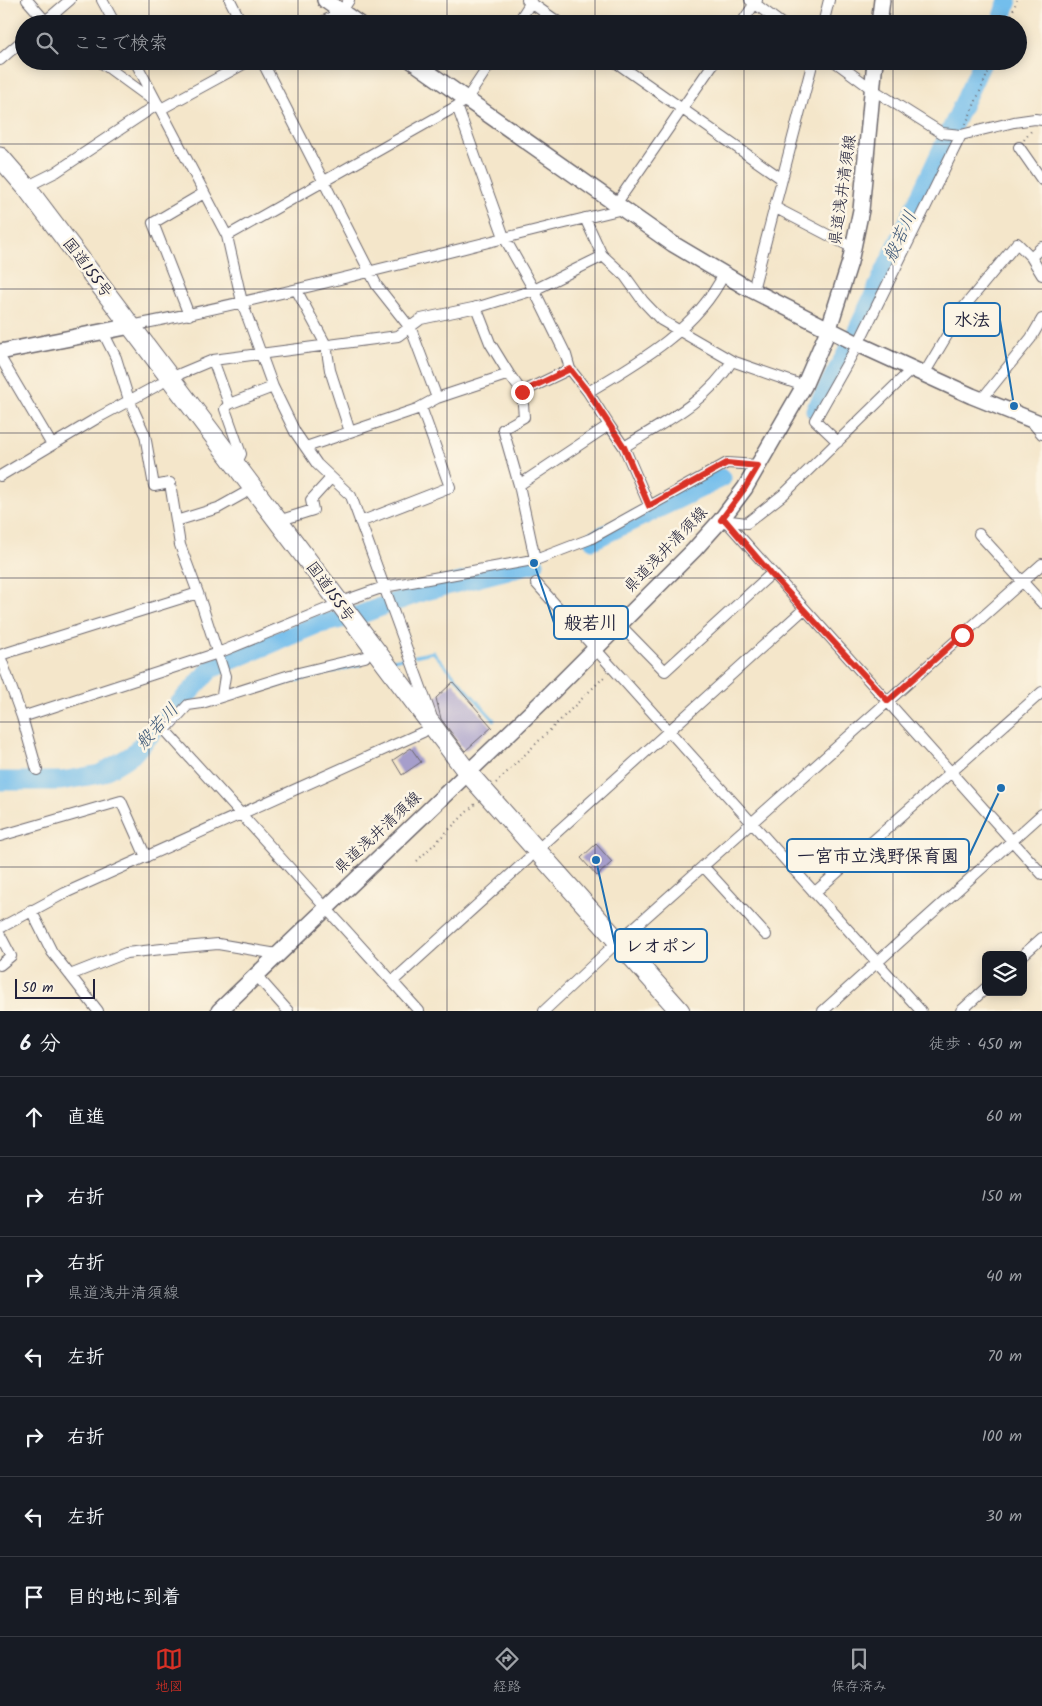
<!DOCTYPE html>
<html lang="ja">
<head>
<meta charset="utf-8">
<style>
  :root { --surface:#171b24; --page:#242831; --text:#f1f3f6; --muted:#9ea1a6; --line:#363941; --accent:#d93025 }
  body { margin:0; font-family:Kalam,"Klee One",sans-serif; background:var(--page); color:var(--text) }
  .controls { position:absolute; right:15px; bottom:15px; display:grid; overflow:hidden; border-radius:8px; box-shadow:0 2px 12px #0003 }
  .controls button { width:45px; height:45px; display:grid; place-items:center; padding:0; border:0; border-bottom:1px solid var(--line); background:var(--surface); color:var(--text); font:25px sans-serif }
  .scale { position:absolute; left:15px; bottom:12px; width:80px; box-sizing:border-box; padding-left:5px; border:2px solid #22223b; border-top:0; font-size:14px; line-height:18px; white-space:nowrap; color:#22223b; -webkit-text-stroke:4px #fcf5e5; paint-order:stroke }
  .stop { position:absolute; width:15px; height:15px; margin:-11px; border:4px solid #d93025; border-radius:50%; background:#fff }
  .stop.end { background:#d93025; border-color:#fff; box-shadow:0 1px 5px #0008 }
  .list { margin:0; padding:0; list-style:none }
  h2 { display:flex; justify-content:space-between; align-items:center; height:65px; margin:0; padding:0 20px; font-size:21px }
  h2 small { font-size:16px; font-weight:400; color:var(--muted) }
  .list li { display:grid; grid-template-columns:32px 1fr auto; gap:15px; align-items:center; box-sizing:border-box; height:80px; padding:0 20px; border-top:1px solid var(--line) }
  .list b { display:block; font-size:19px; white-space:nowrap }
  .list p { margin:0; font-size:16px; white-space:nowrap; color:var(--muted) }
  .list em { font-size:16px; font-style:normal; color:var(--muted) }
  .icon { flex:none; width:28px; height:28px; fill:none; stroke:currentColor; stroke-width:2; stroke-linecap:round; stroke-linejoin:round }
  .map { position:relative; flex:none; width:1042px; height:1011px; overflow:hidden }
  .search { position:absolute; background:var(--surface); box-shadow:0 2px 12px #0003; left:15px; right:15px; top:15px; height:55px; display:flex; align-items:center; gap:12px; box-sizing:border-box; padding:0 18px; border-radius:28px; color:var(--muted); font-size:19px }
  .sheet { height:625px; background:var(--surface) }
  nav { display:flex; justify-content:space-around; align-items:center; box-sizing:border-box; height:70px; border-top:1px solid var(--line); background:var(--surface); font-size:14px; color:var(--muted) }
  nav a { display:grid; justify-items:center; gap:2px }
  nav .on { color:var(--accent) }
  .map>svg:first-child { display:block }
</style>
</head>
<body>
<div class="map">
<svg width="1042" height="1011" viewBox="0 0 1042 1011">
  <rect width="100%" height="100%" fill="#fcf5e5"/>
  <filter id="ink" filterUnits="userSpaceOnUse"><feTurbulence type="fractalNoise" baseFrequency=".02" numOctaves="2"/><feDisplacementMap in="SourceGraphic" scale="10" xChannelSelector="R" yChannelSelector="G"/><feConvolveMatrix kernelMatrix="1 2 1 2 8 2 1 2 1" color-interpolation-filters="sRGB"/></filter>
  <filter id="wash" filterUnits="userSpaceOnUse"><feTurbulence type="fractalNoise" baseFrequency=".0096" numOctaves="4" result="noise"/><feDisplacementMap in="SourceGraphic" scale="20" xChannelSelector="R" yChannelSelector="G"/><feGaussianBlur stdDeviation="1.12" result="paint"/><feColorMatrix in="noise" values="0 0 0 0 0 0 0 0 0 0 0 0 0 0 0 0 0 1.4 0 .05"/><feComposite in="paint" operator="in"/></filter>
  <g filter="url(#wash)">
    <rect width="100%" height="100%" fill="#f4e6ca"/>
    <g fill="none" stroke-linecap="round" stroke-linejoin="round">
      <!-- stream -->
      <path stroke="#73beec" stroke-width="3" d="M415 656 433 652 494 720
        M393 660 407 657
        M263 689 360 665"/>
      <!-- river -->
      <path stroke="#73beec" stroke-width="19" d="M1000 24 1008 0
        M815 410 847 352 983 61
        M593 540 722 478
        M0 781H61L100 774 132 755 211 669 316 625 359 615 422 592 535 563"/>
    </g>
    <g id="blocks">
      <!-- building -->
      <path fill="#a69ecb" d="M453 682 492 727 465 751 441 719 436 698Z
        M411 748 421 762 402 775 393 760Z
        M596 844 612 862 597 876 581 858Z"/>
    </g>
  </g>
  <g filter="url(#ink)">
    <use href="#blocks" fill-opacity="0" stroke="#6c676d" stroke-width="1"/>
    <g fill="none" stroke-linecap="round" stroke-linejoin="round">
      <defs>
        <path id="street" d="M27 0 48 24
          M102 0 115 24
          M230 0 242 24
          M527 0 561 24
          M750 0 782 24
          M42 24 70 0
          M319 24 342 11 349 0
          M517 24 531 2
          M741 24 757 0
          M823 24 829 0
          M0 60 24 39
          M135 61 227 236 242 302 273 387 295 432 317 464 351 496 431 715
          M262 61 377 286 411 329 437 398
          M492 61 466 100 457 106 504 237 535 292 566 355 570 369 588 392C639 362 697 329 724 274
          M614 61 782 179
          M834 61 872 89 942 133 961 135 1014 122 1035 119 1042 120
          M161 109 249 61
          M1019 147 1042 180
          M26 187 56 172 158 104 99 61
          M616 204 715 61
          M774 207 853 248
          M585 218 602 255 625 276 643 301 661 320 732 361 804 386
          M227 236 457 106
          M1042 247 1031 257 1042 275
          M753 290 813 61
          M297 291 326 345 330 370 350 432
          M476 307 490 343 509 374
          M189 315 153 223 204 193
          M131 326C296 293 459 248 623 209
          M103 332 116 358 129 400 145 435 154 486 170 483 180 545 198 593 225 676 222 695
          M0 357 52 445
          M213 360 229 404 225 409 241 454 236 465
          M924 374 952 327 954 319 1017 243 1031 257
          M170 378 213 360 398 336 421 319 482 306 534 290 603 256
          M522 392 570 369
          M588 392 609 425
          M982 399 1031 338 1042 319
          M229 404 273 387
          M1031 421 1042 434
          M838 442 815 420 858 344 961 135
          M306 447 417 409 437 398 509 374 522 392 524 417 503 429 519 485 535 559
          M624 447C663 423 708 401 732 361
          M0 476 99 417 160 384
          M519 485 609 425 624 447 649 505
          M722 520 747 523 784 494 912 369
          M725 520 1042 874
          M176 521 218 508 243 494
          M278 521 313 510 311 500 331 478
          M360 522 450 487 421 407
          M979 534 1042 603
          M536 583 921 1011
          M338 603 384 587 538 559 590 539 727 463 757 465
          M619 624 665 671 771 574
          M0 655 198 593
          M0 656 22 717 37 770
          M365 657 290 675 202 703 188 705 165 730 419 1011
          M22 717 218 653 329 608
          M0 836 121 801 146 857
          M536 851 803 610
          M703 866 766 935
          M814 893 1042 692
          M31 910 52 952 98 1011
          M0 928 65 893 423 732
          M0 935 11 956 0 965
          M618 942 1042 564
          M1023 955 1042 938
          M70 975 126 953 162 949 218 944 277 954
          M256 975 288 1011
          M393 981 528 859
          M544 1011 610 949
          M823 1011 1042 814
          M961 1011 986 988"/>
        <path id="secondary" d="M325 0 359 24
          M879 24 882 0
          M412 61 673 244 744 286 858 344 972 396 1042 424
          M0 352 131 326
          M219 1011 549 695 694 550 721 520 745 488 804 386 829 328 850 262 861 210 875 61"/>
        <path id="highway" d="M0 157 26 187 468 773 680 1011"/>
      </defs>
      <!-- street casing -->
      <use href="#street" stroke="#6c676d" stroke-width="12"/>
      <!-- secondary casing -->
      <use href="#secondary" stroke="#6c676d" stroke-width="18"/>
      <!-- highway casing -->
      <use href="#highway" stroke="#6c676d" stroke-width="21"/>
      <!-- path -->
      <path stroke="#6c676d" stroke-width="2" stroke-dasharray="1 4" stroke-linecap="butt" d="M1008 24 1017 0
        M966 124 993 61
        M1024 140 1032 130
        M496 783 605 676
        M417 861 476 803"/>
      <!-- street -->
      <use href="#street" stroke="#fff" stroke-width="10"/>
      <!-- secondary -->
      <use href="#secondary" stroke="#fff" stroke-width="15"/>
      <!-- highway -->
      <use href="#highway" stroke="#fff" stroke-width="19"/>
    </g>
  </g>
  <g fill="none" stroke-linecap="round" stroke-linejoin="round" filter="url(#ink)">
    <!-- route -->
    <path stroke="#d93025" stroke-width="6" d="M522 392 570 369 588 392 624 447 649 506 727 463 758 466 745 488 721 520H725L771 574 888 701 962 635"/>
  </g>
  <!-- grid -->
  <path fill="none" stroke="#22223b" stroke-width="1" stroke-opacity="0.55" d="M149 0V24M298 0V24M447 0V24M595 0V24M744 0V24M893 0V24M149 61V1011M298 61V1011M447 61V1011M595 61V1011M744 61V1011M893 61V1011M0 144H1042M0 289H1042M0 433H1042M0 578H1042M0 722H1042M0 867H1042"/>
  <g text-anchor="middle" dominant-baseline="central" stroke-width="5" stroke-linejoin="round" paint-order="stroke">
    <!-- street labels -->
    <g font-size="16" fill="#22223b" stroke="#fcf5e5">
      <text transform="translate(843 190) rotate(-82)">県道浅井清須線</text>
      <text transform="translate(87 268) rotate(53)">国道155号</text>
      <text transform="translate(666 550) rotate(-46)">県道浅井清須線</text>
      <text transform="translate(330 592) rotate(54)">国道155号</text>
      <text transform="translate(378 833) rotate(-43)">県道浅井清須線</text>
    </g>
    <!-- water labels -->
    <g font-size="18" font-style="italic" fill="#3e5979" stroke="#fcf5e5">
      <text transform="translate(901 237) rotate(-65)">般若川</text>
      <text transform="translate(158 727) rotate(-48)">般若川</text>
    </g>
  </g>
  <!-- callouts -->
  <path fill="none" stroke="#1f6fb2" stroke-width="2" d="M1014 406L1000 320M534 563L554 623M1001 788L969 856M596 860L615 945"/>
  <g fill="#1f6fb2" stroke="#fcf5e5" stroke-width="2">
    <circle cx="1014" cy="406" r="5"/>
    <circle cx="534" cy="563" r="5"/>
    <circle cx="1001" cy="788" r="5"/>
    <circle cx="596" cy="860" r="5"/>
  </g>
  <g fill="#fcf5e5" stroke="#1f6fb2" stroke-width="2">
    <rect x="944" y="303" width="56" height="33" rx="5"/>
    <rect x="554" y="606" width="74" height="33" rx="5"/>
    <rect x="787" y="839" width="182" height="33" rx="5"/>
    <rect x="615" y="929" width="92" height="33" rx="5"/>
  </g>
  <g font-size="18" text-anchor="middle" font-weight="bold" fill="#22223b">
    <text x="972" y="326">水法</text>
    <text x="591" y="629">般若川</text>
    <text x="878" y="862">一宮市立浅野保育園</text>
    <text x="661" y="952">レオポン</text>
  </g>
</svg>
<div class="controls">
<button><svg class="icon" aria-label="layers" viewBox="0 0 24 24"><path d="M12 4l9 5-9 5-9-5zM3 14l9 5 9-5"/></svg></button>
</div>
<div class="scale">50 m</div>
<div class="stop" style="left:962px;top:635px"></div>
<div class="stop end" style="left:522px;top:392px"></div>
<div class="search"><svg class="icon" aria-label="search" viewBox="0 0 24 24"><circle cx="10" cy="10" r="6"/><path d="M15 15l6 6"/></svg>ここで検索</div>
</div>
<section class="sheet">
<h2>6 分<small>徒歩 · 450 m</small></h2>
<ul class="list">
<li><svg class="icon" aria-label="ahead" viewBox="0 0 24 24"><path d="M12 20V5M6 11l6-6 6 6"/></svg><div><b>直進</b></div><em>60 m</em></li>
<li><svg class="icon" aria-label="right" viewBox="0 0 24 24"><path d="M7 20v-9h11M14 6l5 5-5 5"/></svg><div><b>右折</b></div><em>150 m</em></li>
<li><svg class="icon" aria-label="right" viewBox="0 0 24 24"><path d="M7 20v-9h11M14 6l5 5-5 5"/></svg><div><b>右折</b><p>県道浅井清須線</p></div><em>40 m</em></li>
<li><svg class="icon" aria-label="left" viewBox="0 0 24 24"><path d="M17 20v-9H6M10 6l-5 5 5 5"/></svg><div><b>左折</b></div><em>70 m</em></li>
<li><svg class="icon" aria-label="right" viewBox="0 0 24 24"><path d="M7 20v-9h11M14 6l5 5-5 5"/></svg><div><b>右折</b></div><em>100 m</em></li>
<li><svg class="icon" aria-label="left" viewBox="0 0 24 24"><path d="M17 20v-9H6M10 6l-5 5 5 5"/></svg><div><b>左折</b></div><em>30 m</em></li>
<li><svg class="icon" aria-label="arrive" viewBox="0 0 24 24"><path d="M6 21V4h12l-3 4 3 4H6"/></svg><div><b>目的地に到着</b></div></li>
</ul>
</section>
<nav>
<a class="on"><svg class="icon" aria-label="map" viewBox="0 0 24 24"><path d="M3 6l6-2 6 2 6-2v14l-6 2-6-2-6 2zM9 4v14M15 6v14"/></svg>地図</a>
<a><svg class="icon" aria-label="directions" viewBox="0 0 24 24"><path d="M12 3l9 9-9 9-9-9zM9 14v-3h6M13 9l2 2-2 2"/></svg>経路</a>
<a><svg class="icon" aria-label="saved" viewBox="0 0 24 24"><path d="M7 4h10v16l-5-4-5 4z"/></svg>保存済み</a>
</nav>
</body>
</html>
